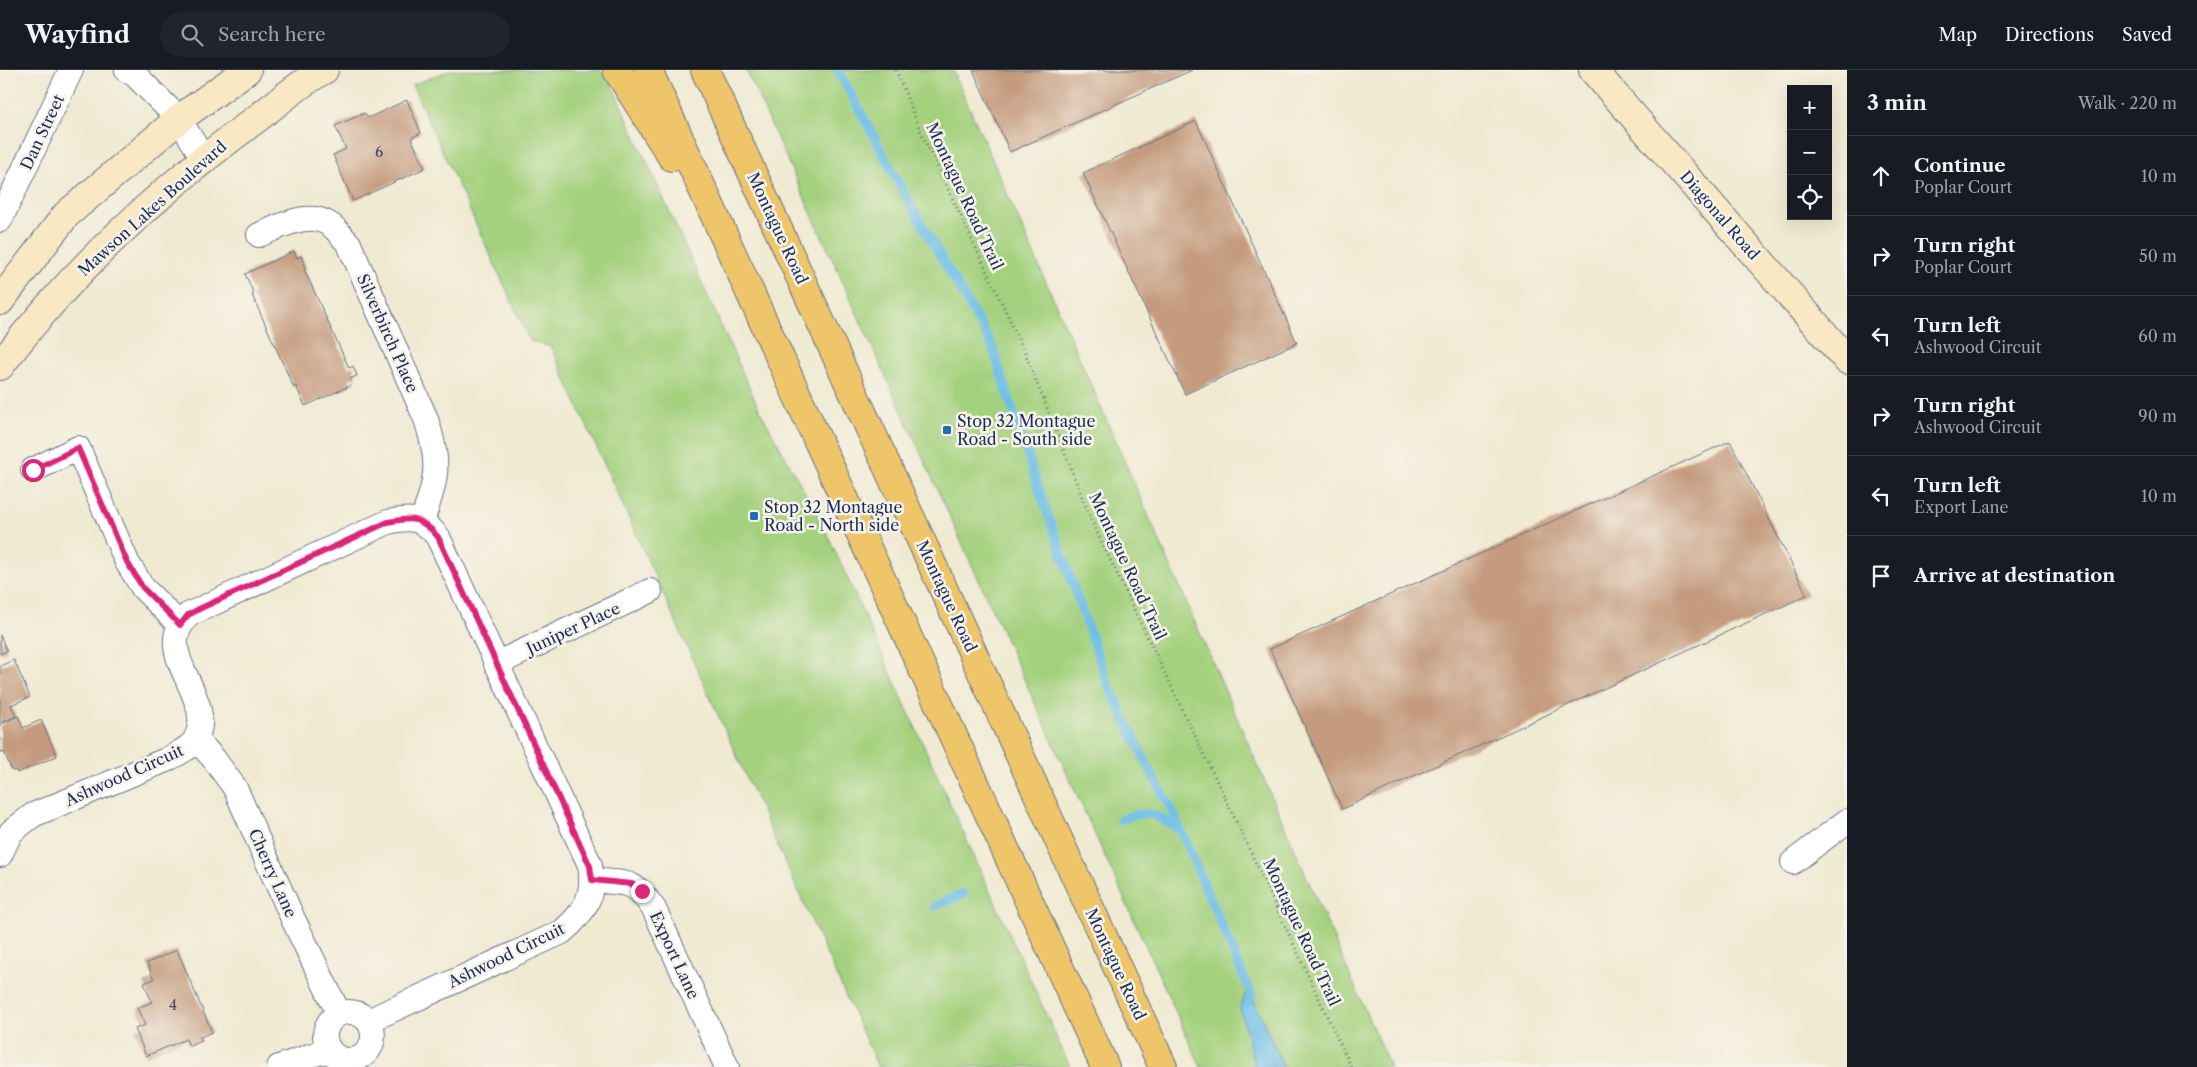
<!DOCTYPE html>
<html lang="en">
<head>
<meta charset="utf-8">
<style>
  :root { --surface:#171b24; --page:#20242c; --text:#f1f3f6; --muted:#9ea1a6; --line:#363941 }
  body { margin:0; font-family:"Libre Caslon Text",serif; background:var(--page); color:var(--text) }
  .controls { position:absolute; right:15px; top:15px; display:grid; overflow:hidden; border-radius:0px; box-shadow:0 5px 20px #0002 }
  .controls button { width:45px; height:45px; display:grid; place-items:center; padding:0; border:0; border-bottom:1px solid var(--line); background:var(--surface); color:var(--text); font:25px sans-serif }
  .stop { position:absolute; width:15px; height:15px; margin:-11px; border:4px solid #db2777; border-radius:50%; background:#fff }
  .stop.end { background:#db2777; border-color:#fff; box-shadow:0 1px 5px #0008 }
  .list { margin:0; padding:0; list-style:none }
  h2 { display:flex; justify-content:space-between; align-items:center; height:65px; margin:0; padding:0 20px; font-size:21px }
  h2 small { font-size:16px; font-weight:400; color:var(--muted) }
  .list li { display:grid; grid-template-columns:32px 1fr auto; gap:15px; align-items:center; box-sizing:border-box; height:80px; padding:0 20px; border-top:1px solid var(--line) }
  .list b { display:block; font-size:19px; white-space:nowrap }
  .list p { margin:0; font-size:16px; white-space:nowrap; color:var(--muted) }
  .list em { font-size:16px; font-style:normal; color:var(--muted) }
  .icon { flex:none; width:28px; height:28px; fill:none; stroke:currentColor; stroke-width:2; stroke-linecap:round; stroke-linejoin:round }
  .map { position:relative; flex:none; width:1847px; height:997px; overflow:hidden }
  header { display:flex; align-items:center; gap:30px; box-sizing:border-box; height:70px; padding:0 25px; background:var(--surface); border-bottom:1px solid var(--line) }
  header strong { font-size:24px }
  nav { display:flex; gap:28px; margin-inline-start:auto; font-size:18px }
  .search { width:350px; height:45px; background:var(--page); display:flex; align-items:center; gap:12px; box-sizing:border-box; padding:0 18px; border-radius:28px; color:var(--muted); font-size:19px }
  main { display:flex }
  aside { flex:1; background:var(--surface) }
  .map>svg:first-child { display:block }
</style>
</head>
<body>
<header>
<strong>Wayfind</strong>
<div class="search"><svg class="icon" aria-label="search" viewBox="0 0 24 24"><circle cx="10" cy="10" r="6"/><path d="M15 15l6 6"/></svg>Search here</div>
<nav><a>Map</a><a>Directions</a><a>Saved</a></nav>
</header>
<main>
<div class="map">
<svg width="1847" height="997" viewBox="0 0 1847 997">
  <rect width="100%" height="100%" fill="#f7f3e8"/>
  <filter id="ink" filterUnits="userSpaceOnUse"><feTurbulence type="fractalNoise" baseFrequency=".02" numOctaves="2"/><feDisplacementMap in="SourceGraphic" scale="10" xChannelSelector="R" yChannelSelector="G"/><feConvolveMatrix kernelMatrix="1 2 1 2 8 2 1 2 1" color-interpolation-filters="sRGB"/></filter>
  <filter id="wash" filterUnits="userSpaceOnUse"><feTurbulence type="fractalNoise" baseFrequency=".0096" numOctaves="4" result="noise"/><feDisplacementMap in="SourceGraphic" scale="20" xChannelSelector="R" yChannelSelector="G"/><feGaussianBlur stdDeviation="1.12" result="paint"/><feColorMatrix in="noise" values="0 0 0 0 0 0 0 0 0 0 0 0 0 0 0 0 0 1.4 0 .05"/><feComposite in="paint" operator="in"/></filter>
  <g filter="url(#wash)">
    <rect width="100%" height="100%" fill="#f0ead2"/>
    <!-- green -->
    <path fill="#a4d17e" stroke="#60806e" d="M450 0H600L611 13 759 339 825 459 1070 997H878L551 277 530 271 412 15Z
      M746 0H953L1390 997H1201Z
      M336 986C345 990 351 990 361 986V997H279Z"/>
    <!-- water -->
    <path fill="#6dbde8" stroke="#4476a3" d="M1248 917 1284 997H1255L1240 938Z"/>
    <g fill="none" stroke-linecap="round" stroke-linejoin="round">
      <!-- stream -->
      <path stroke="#6dbde8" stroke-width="9" d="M838 0 909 132 991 273 1035 408 1108 614 1155 710 1173 742 1252 926
        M1120 750C1149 737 1157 745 1181 761
        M935 836 963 824"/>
    </g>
    <g id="blocks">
      <!-- building -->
      <path fill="#c49b7e" d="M973 0H1192L1010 82Z
        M407 30 421 63 411 68 425 98 353 131 333 85 346 79 335 56 365 43 368 48Z
        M1196 51 1297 273 1185 324 1083 103Z
        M294 181 297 188 301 186 306 197 304 199 349 298 353 296 357 306 350 309 352 315 305 336 296 316 294 318 252 225 254 224 245 204Z
        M1730 371 1807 525 1342 739 1270 579Z
        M0 565 7 581 0 584Z
        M14 590 30 627 11 635 16 646 0 653V596Z
        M18 646 23 658 41 650 57 686 17 703 16 700 12 701 4 682 2 683 0 678V655Z
        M177 880 212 962 200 967 202 971 189 976 186 969 146 986 135 959 145 955 137 938 152 932 144 913 154 909 147 893Z"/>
    </g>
  </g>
  <g filter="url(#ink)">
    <use href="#blocks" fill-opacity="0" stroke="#667087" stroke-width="1"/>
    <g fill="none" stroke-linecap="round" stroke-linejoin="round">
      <defs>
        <path id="street" d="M127 0 135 5 179 49 203 88
          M0 150 71 0
          M259 165C281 156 310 139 332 156 338 161 343 168 349 174L426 349C441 396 437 406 422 452
          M33 400 78 378 127 492 143 518 180 555
          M496 594 650 521
          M196 669 214 689 235 718 293 849 339 944
          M0 785 11 762 33 745 166 690C176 684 191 679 196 668 213 636 173 600 176 569 176 560 183 552 188 545L388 452C412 447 422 447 438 467L590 795C595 827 585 842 562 862L368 951
          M1793 792 1847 751
          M592 810C627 814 633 808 654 839L727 997
          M325 966a24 24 0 1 1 48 0a24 24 0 1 1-48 0Z
          M279 997 329 979"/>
        <path id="secondary" d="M1593 0 1847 290
          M0 231 66 145 179 49 247 0
          M0 296C72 200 162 118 259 47 280 31 301 12 324 0"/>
        <path id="primary" d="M617 0 672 87
          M648 0 1105 997
          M705 0 1163 997"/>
      </defs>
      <!-- street casing -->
      <use href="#street" stroke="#667087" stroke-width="26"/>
      <!-- secondary casing -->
      <use href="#secondary" stroke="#667087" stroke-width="30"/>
      <!-- primary casing -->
      <use href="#primary" stroke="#667087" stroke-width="30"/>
      <!-- path -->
      <path stroke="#667087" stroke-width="3" stroke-dasharray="1 4" stroke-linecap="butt" d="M896 0 920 60 1024 280 1092 452 1236 751 1351 997"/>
      <!-- street -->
      <use href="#street" stroke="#fff" stroke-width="24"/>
      <!-- secondary -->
      <use href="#secondary" stroke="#f8e8c3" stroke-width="28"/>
      <!-- primary -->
      <use href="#primary" stroke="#eec569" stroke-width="28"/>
    </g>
  </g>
  <g fill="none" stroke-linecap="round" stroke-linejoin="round" filter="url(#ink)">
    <!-- route -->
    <path stroke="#db2777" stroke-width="6" d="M33 400 78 378 127 492 143 518 180 555 188 545 201 538 388 452C412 447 422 447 438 467L590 796 592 810 632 814 642 821"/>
  </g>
  <!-- markers -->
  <g fill="#1f6fb2" stroke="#f7f3e8" stroke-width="2">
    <rect x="942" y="355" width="10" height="10" rx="2.5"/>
    <rect x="749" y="441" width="10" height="10" rx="2.5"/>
  </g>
  <g text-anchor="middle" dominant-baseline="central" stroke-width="5" stroke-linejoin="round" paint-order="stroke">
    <!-- number labels -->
    <g font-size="14" fill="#454a66">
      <text x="379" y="82">6</text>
      <text x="173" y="935">4</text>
    </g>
    <!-- street labels -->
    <g font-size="16" fill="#1b2f5e" stroke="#f7f3e8">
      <text transform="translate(42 62) rotate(-65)">Dan Street</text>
      <text transform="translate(965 126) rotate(65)">Montague Road Trail</text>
      <text transform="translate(152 138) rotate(-42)">Mawson Lakes Boulevard</text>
      <text transform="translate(1720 145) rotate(49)">Diagonal Road</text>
      <text transform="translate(778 158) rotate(65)">Montague Road</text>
      <text transform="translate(388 263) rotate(66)">Silverbirch Place</text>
      <text transform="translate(1128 496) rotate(65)">Montague Road Trail</text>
      <text transform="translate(947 526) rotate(65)">Montague Road</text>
      <text transform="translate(573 558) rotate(-25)">Juniper Place</text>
      <text transform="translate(124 705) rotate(-24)">Ashwood Circuit</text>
      <text transform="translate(273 803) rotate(66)">Cherry Lane</text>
      <text transform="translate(1302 862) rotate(65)">Montague Road Trail</text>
      <text transform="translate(506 885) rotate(-26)">Ashwood Circuit</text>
      <text transform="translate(675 885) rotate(65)">Export Lane</text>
      <text transform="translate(1116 894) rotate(65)">Montague Road</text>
    </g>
    <!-- poi labels -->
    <g font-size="16" fill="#1b2f5e" stroke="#f7f3e8" text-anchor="start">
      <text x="957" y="351">Stop 32 Montague<tspan x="957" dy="18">Road - South side</tspan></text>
      <text x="764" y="437">Stop 32 Montague<tspan x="764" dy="18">Road - North side</tspan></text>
    </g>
  </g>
</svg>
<div class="controls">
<button>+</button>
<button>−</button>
<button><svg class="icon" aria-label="locate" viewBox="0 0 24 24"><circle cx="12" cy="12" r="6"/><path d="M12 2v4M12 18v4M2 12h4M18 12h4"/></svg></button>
</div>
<div class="stop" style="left:33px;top:400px"></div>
<div class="stop end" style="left:642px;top:821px"></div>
</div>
<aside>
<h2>3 min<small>Walk · 220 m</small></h2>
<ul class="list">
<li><svg class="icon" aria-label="ahead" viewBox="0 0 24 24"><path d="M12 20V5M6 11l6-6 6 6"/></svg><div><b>Continue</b><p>Poplar Court</p></div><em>10 m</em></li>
<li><svg class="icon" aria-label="right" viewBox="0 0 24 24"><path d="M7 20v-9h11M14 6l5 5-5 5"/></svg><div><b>Turn right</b><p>Poplar Court</p></div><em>50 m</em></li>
<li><svg class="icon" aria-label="left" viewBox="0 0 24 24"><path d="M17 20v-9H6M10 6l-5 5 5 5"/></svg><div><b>Turn left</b><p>Ashwood Circuit</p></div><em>60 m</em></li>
<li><svg class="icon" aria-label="right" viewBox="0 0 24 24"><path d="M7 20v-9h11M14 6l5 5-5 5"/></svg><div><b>Turn right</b><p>Ashwood Circuit</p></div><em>90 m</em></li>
<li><svg class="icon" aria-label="left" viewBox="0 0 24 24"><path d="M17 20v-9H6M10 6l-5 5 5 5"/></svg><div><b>Turn left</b><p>Export Lane</p></div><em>10 m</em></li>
<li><svg class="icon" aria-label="arrive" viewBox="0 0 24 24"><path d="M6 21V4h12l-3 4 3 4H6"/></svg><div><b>Arrive at destination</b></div></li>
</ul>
</aside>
</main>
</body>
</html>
